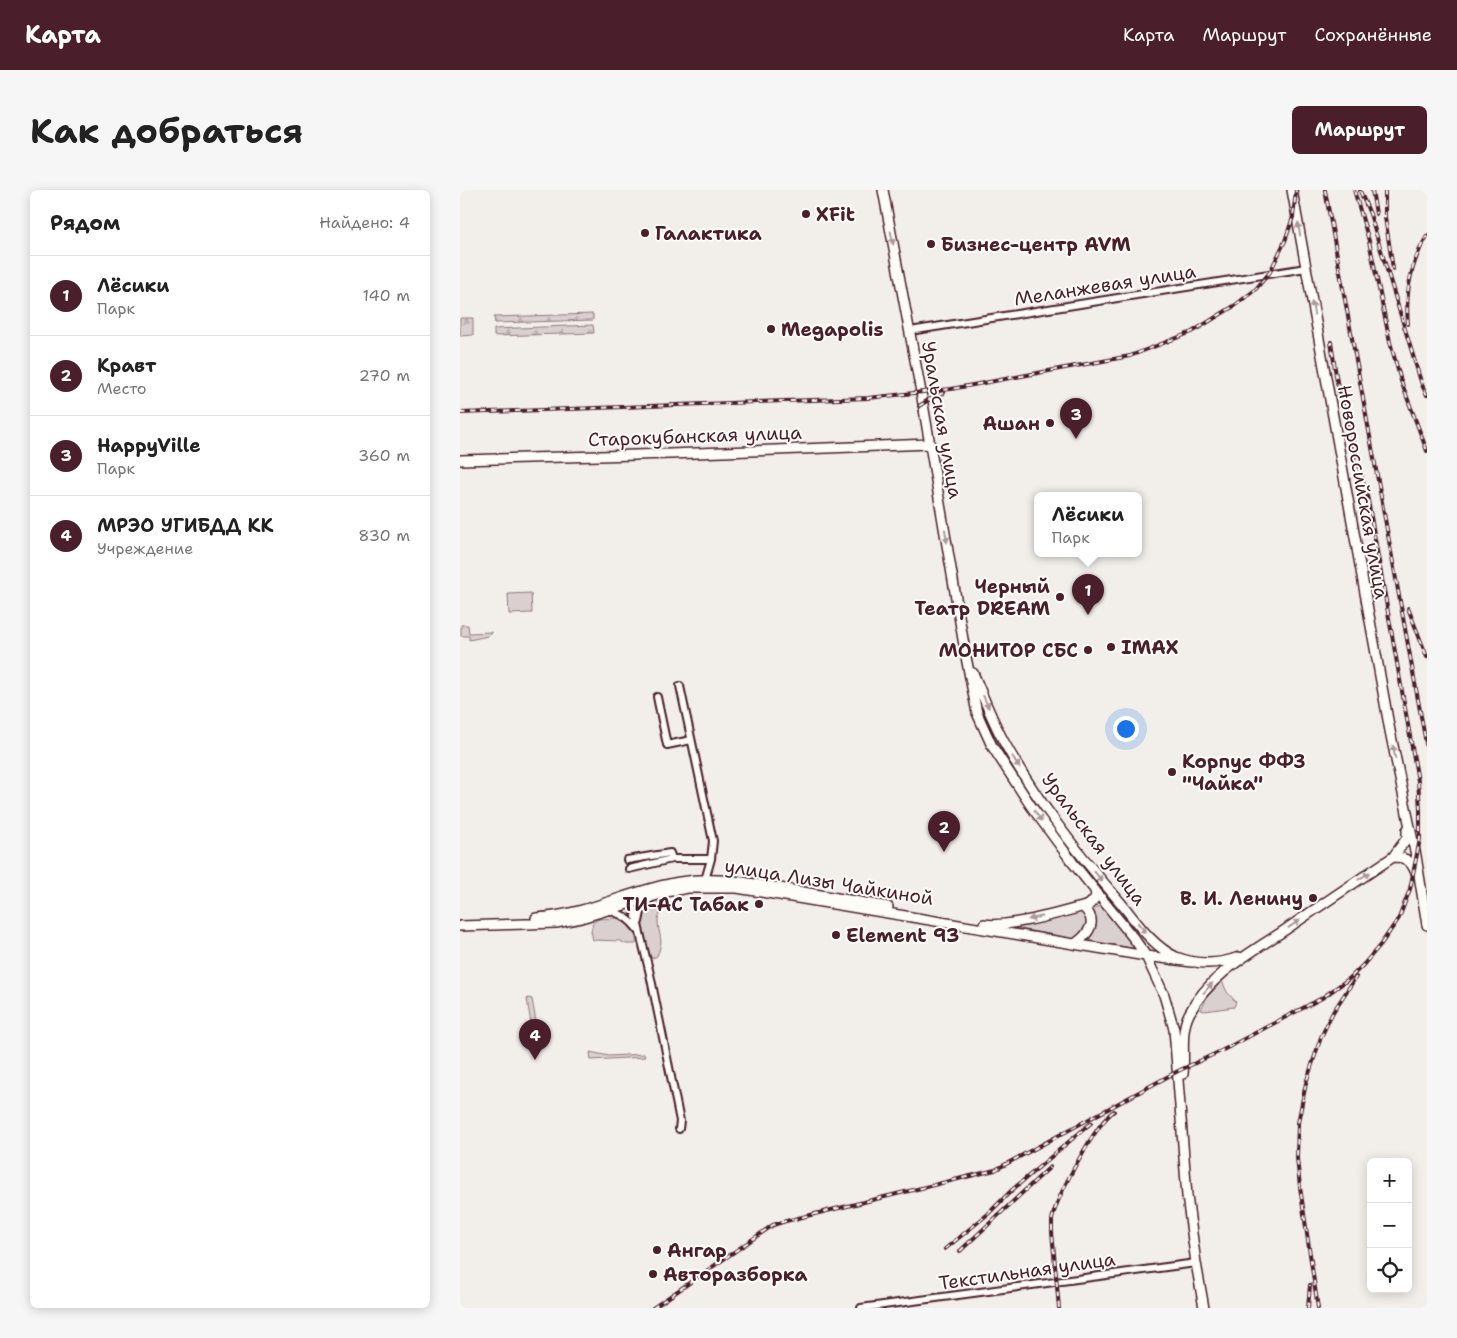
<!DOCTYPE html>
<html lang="ru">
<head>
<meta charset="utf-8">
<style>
  :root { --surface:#fff; --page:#f6f6f6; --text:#222; --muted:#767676; --line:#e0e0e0; --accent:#4a1f2b }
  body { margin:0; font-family:"Shantell Sans",sans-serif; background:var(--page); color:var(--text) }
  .controls { position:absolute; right:15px; bottom:15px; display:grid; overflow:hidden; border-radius:8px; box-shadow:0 2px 12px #0003 }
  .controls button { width:45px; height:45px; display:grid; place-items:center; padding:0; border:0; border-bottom:1px solid var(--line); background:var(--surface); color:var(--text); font:25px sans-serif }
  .you { position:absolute; left:665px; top:538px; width:18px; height:18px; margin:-12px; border:4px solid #fff; border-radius:50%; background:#1a73e8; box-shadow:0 0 0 8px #1a73e833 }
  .badge { display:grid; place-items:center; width:32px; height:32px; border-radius:50%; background:var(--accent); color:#fff; font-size:16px; font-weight:700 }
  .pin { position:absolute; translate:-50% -41px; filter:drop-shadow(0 1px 2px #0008) }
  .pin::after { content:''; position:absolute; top:26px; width:18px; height:15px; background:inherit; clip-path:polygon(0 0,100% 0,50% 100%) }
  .popup { position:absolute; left:574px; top:302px; width:108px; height:65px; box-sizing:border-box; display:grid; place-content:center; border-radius:8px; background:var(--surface); filter:drop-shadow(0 1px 4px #0005); font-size:16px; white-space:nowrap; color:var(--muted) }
  .popup b { font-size:19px; color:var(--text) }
  .popup::after { content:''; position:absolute; left:50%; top:100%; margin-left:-10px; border:10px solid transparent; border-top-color:var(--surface) }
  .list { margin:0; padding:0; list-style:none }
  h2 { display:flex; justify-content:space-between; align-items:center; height:65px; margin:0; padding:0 20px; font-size:21px }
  h2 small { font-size:16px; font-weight:400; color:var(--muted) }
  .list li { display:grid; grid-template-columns:32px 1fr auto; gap:15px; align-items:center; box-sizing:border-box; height:80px; padding:0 20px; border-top:1px solid var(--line) }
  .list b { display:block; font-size:19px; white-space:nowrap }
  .list p { margin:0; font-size:16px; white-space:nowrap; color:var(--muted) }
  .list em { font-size:16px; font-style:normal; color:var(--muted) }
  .icon { flex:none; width:28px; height:28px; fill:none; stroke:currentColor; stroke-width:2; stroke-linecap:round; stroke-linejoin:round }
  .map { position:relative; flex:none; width:967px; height:1118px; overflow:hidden; border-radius:8px }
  header { display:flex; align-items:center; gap:30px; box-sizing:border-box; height:70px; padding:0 25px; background:var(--accent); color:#fff }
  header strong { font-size:24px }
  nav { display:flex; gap:28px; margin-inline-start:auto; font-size:18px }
  .intro { display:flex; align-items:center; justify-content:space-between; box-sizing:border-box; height:120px; padding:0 30px }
  h1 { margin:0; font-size:35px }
  .button { padding:12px 22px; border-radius:8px; background:var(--accent); color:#fff; font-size:18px; font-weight:700 }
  main { display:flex; gap:30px; padding:0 30px }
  aside { flex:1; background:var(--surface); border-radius:8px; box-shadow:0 2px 12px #0003 }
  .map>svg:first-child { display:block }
</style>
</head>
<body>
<header>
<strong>Карта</strong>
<nav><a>Карта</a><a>Маршрут</a><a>Сохранённые</a></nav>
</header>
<div class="intro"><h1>Как добраться</h1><a class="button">Маршрут</a></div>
<main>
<aside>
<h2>Рядом<small>Найдено: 4</small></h2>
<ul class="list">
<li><span class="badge">1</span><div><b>Лёсики</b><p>Парк</p></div><em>140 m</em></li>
<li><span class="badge">2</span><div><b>Кравт</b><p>Место</p></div><em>270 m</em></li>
<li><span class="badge">3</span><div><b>HappyVille</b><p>Парк</p></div><em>360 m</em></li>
<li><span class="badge">4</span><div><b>МРЭО УГИБДД КК</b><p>Учреждение</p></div><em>830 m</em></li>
</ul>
</aside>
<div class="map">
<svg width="967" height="1118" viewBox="0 0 967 1118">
  <defs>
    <pattern id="forest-firs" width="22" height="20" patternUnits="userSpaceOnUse" patternTransform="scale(1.25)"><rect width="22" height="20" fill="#d9d0cf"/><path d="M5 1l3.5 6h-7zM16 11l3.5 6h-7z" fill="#bcb2b2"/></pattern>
  </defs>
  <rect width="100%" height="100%" fill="#f2efeb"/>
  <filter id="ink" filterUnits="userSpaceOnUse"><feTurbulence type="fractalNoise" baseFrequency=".02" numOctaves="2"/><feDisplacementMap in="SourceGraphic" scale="10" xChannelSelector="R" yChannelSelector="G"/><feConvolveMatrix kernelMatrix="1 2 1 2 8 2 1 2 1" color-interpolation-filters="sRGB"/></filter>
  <g filter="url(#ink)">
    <!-- green -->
    <path fill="#d9d0cf" stroke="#92787d" d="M71 403 72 423 49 424 48 404Z
      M1 435H8L9 443 31 442V443L28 446 9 450V446H1Z
      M535 544 566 598 588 632 589 636 544 567 533 545Z
      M598 647 683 747 698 762 687 761 596 648Z
      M198 709C207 717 199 721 198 730 198 746 205 748 197 766L193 768 188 766C184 745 172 720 198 709Z
      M642 716 677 759 626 750 630 719Z
      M623 720 627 726V740L615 749 560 739 558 737Z
      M158 728C169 732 178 741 176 754H166L160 751 133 750 131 741 133 732 139 729Z
      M762 791 767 802 776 812 774 817 745 821 741 820 747 807Z
      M68 808 72 809 78 843H74L72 840 67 809Z
      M130 862 149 866 184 864 185 867 131 870Z"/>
    <!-- forest -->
    <path fill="url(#forest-firs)" stroke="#92787d" d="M133 124V130L35 133 34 127Z
      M0 128H13V145L0 146Z
      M133 135 134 143 34 146V139Z"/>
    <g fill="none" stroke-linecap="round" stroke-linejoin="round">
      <defs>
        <path id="street" d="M450 141 846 78
          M220 496 253 651 251 669 245 690
          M197 507 207 555 231 550
          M167 670 210 663 212 669H251
          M169 679 212 669
          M172 710 190 784 220 931 219 939
          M148 720C162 724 170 729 178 740
          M179 732 182 717 191 708
          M401 1118 736 1073"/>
        <path id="secondary" d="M423 0 461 202 506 467 517 523 532 556 571 616 613 673 675 750 686 766 704 805 714 839 727 1006 736 1073 744 1118
          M832 0 930 541 956 666 967 735
          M0 270 210 264 470 254
          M513 483C523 506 532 530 544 552 576 610 617 662 660 712 676 731 692 756 716 767 737 775 758 775 779 767
          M933 667C944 667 951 670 955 681
          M76 728C129 725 169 700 220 692 256 686 290 693 326 699 360 705 394 711 428 717
          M524 734C550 738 602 722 629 715L636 707 635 700
          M0 736 96 733 121 728 211 701 228 698H277L686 766 732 772
          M615 754C629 744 639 731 623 717
          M723 884C725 864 720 842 729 824 749 785 790 763 825 740 861 715 897 691 933 667L947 648V640"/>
      </defs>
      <!-- street casing -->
      <use href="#street" stroke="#4a1f2b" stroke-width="10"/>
      <!-- secondary casing -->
      <use href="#secondary" stroke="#4a1f2b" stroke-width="12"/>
      <!-- street -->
      <use href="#street" stroke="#fdfcf7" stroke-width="6"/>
      <!-- secondary -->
      <use href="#secondary" stroke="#fdfcf7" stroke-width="9"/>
      <defs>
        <path id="rail" d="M865 0 967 559
          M894 0 909 51 930 152 941 191 967 261
          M912 0 916 24
          M925 0V27L933 79
          M900 1 910 24 962 195 967 205
          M948 134C945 102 950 74 967 46
          M459 216 470 209 483 203
          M0 223 408 208 491 199 670 166 732 142 774 116 795 100 810 82 825 51 833 27 836 0
          M948 418 967 467
          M485 1059 528 1024 552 1000 631 933
          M500 1061 590 977
          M193 1118 313 1035 326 1031 535 980 718 881 763 860 862 808 890 788 904 774 921 754 939 728 950 699 960 649V619L958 591 908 310 877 192 871 152
          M599 1118 592 1042C592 1038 592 1034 592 1030 596 1007 636 933 654 921
          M848 1118 850 1095
          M858 1118 840 997 837 968 838 933 846 893 861 847 873 822 896 787"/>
      </defs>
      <!-- rail casing -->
      <use href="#rail" stroke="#4a1f2b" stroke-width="4"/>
      <!-- rail -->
      <use href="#rail" stroke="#fdfcf7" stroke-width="2" stroke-dasharray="5.5" stroke-linecap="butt"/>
    </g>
    <!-- one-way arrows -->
    <defs><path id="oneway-solid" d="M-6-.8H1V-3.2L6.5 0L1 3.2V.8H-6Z" transform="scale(1.25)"/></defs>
    <g fill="#ac999b">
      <use href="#oneway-solid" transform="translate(839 39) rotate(-100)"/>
      <use href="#oneway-solid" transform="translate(432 48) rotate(79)"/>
      <use href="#oneway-solid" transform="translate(853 118) rotate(-100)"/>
      <use href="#oneway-solid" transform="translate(486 346) rotate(81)"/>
      <use href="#oneway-solid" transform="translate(526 512) rotate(66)"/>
      <use href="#oneway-solid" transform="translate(934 562) rotate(-101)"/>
      <use href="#oneway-solid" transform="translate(556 572) rotate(58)"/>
      <use href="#oneway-solid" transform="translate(578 626) rotate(54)"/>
      <use href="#oneway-solid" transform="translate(638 686) rotate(50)"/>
      <use href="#oneway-solid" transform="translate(904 686) rotate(-33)"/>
      <use href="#oneway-solid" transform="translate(575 728) rotate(167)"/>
      <use href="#oneway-solid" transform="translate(834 734) rotate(-34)"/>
      <use href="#oneway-solid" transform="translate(682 738) rotate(50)"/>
      <use href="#oneway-solid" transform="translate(748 798) rotate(-48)"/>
    </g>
  </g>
  <!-- markers -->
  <g fill="#4a1f2b" stroke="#fdfcf7" stroke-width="2">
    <circle cx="346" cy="24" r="5"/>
    <circle cx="185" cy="43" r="5"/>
    <circle cx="471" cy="54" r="5"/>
    <circle cx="311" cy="139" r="5"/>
    <circle cx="590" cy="233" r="5"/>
    <circle cx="600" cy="407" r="5"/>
    <circle cx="651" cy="457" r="5"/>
    <circle cx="628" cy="460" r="5"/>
    <circle cx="712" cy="582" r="5"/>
    <circle cx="853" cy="708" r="5"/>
    <circle cx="299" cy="714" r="5"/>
    <circle cx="376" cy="745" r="5"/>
    <circle cx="197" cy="1060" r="5"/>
    <circle cx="193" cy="1084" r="5"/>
  </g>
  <g text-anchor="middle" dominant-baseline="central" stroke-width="4" stroke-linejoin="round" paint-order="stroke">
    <!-- poi labels -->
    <g font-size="19" font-weight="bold" fill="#4a1f2b" stroke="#fdfcf7" text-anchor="start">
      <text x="356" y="24">XFit</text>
      <text x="195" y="43">Галактика</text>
      <text x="481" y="54">Бизнес-центр AVM</text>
      <text x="321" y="139">Megapolis</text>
      <text x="580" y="233" text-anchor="end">Ашан</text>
      <text x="590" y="396" text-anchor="end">Черный<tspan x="590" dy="22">Театр DREAM</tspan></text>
      <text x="661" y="457">IMAX</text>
      <text x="618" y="460" text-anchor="end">МОНИТОР СБС</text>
      <text x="722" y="571">Корпус ФФЗ<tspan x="722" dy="22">"Чайка"</tspan></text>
      <text x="843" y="708" text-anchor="end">В. И. Ленину</text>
      <text x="289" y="714" text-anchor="end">ТИ-АС Табак</text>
      <text x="386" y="745">Element 93</text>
      <text x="207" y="1060">Ангар</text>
      <text x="203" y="1084">Авторазборка</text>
    </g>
    <!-- street labels -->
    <g font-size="19" fill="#4a1f2b" stroke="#fdfcf7">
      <text transform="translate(645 95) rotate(-9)">Меланжевая улица</text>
      <text transform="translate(482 230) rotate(80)">Уральская улица</text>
      <text transform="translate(235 246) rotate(-2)">Старокубанская улица</text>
      <text transform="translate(903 302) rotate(80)">Новороссийская улица</text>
      <text transform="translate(634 649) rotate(53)">Уральская улица</text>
      <text transform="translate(369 692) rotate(9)">улица Лизы Чайкиной</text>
      <text transform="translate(567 1081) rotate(-8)">Текстильная улица</text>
    </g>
  </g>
</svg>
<div class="controls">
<button>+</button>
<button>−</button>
<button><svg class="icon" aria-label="locate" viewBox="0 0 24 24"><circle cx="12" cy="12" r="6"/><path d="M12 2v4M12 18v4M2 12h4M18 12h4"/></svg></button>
</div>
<div class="you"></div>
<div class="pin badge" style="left:628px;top:425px">1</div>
<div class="popup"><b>Лёсики</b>Парк</div>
<div class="pin badge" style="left:484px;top:662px">2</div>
<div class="pin badge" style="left:616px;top:249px">3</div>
<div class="pin badge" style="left:75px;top:870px">4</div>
</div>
</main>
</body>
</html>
